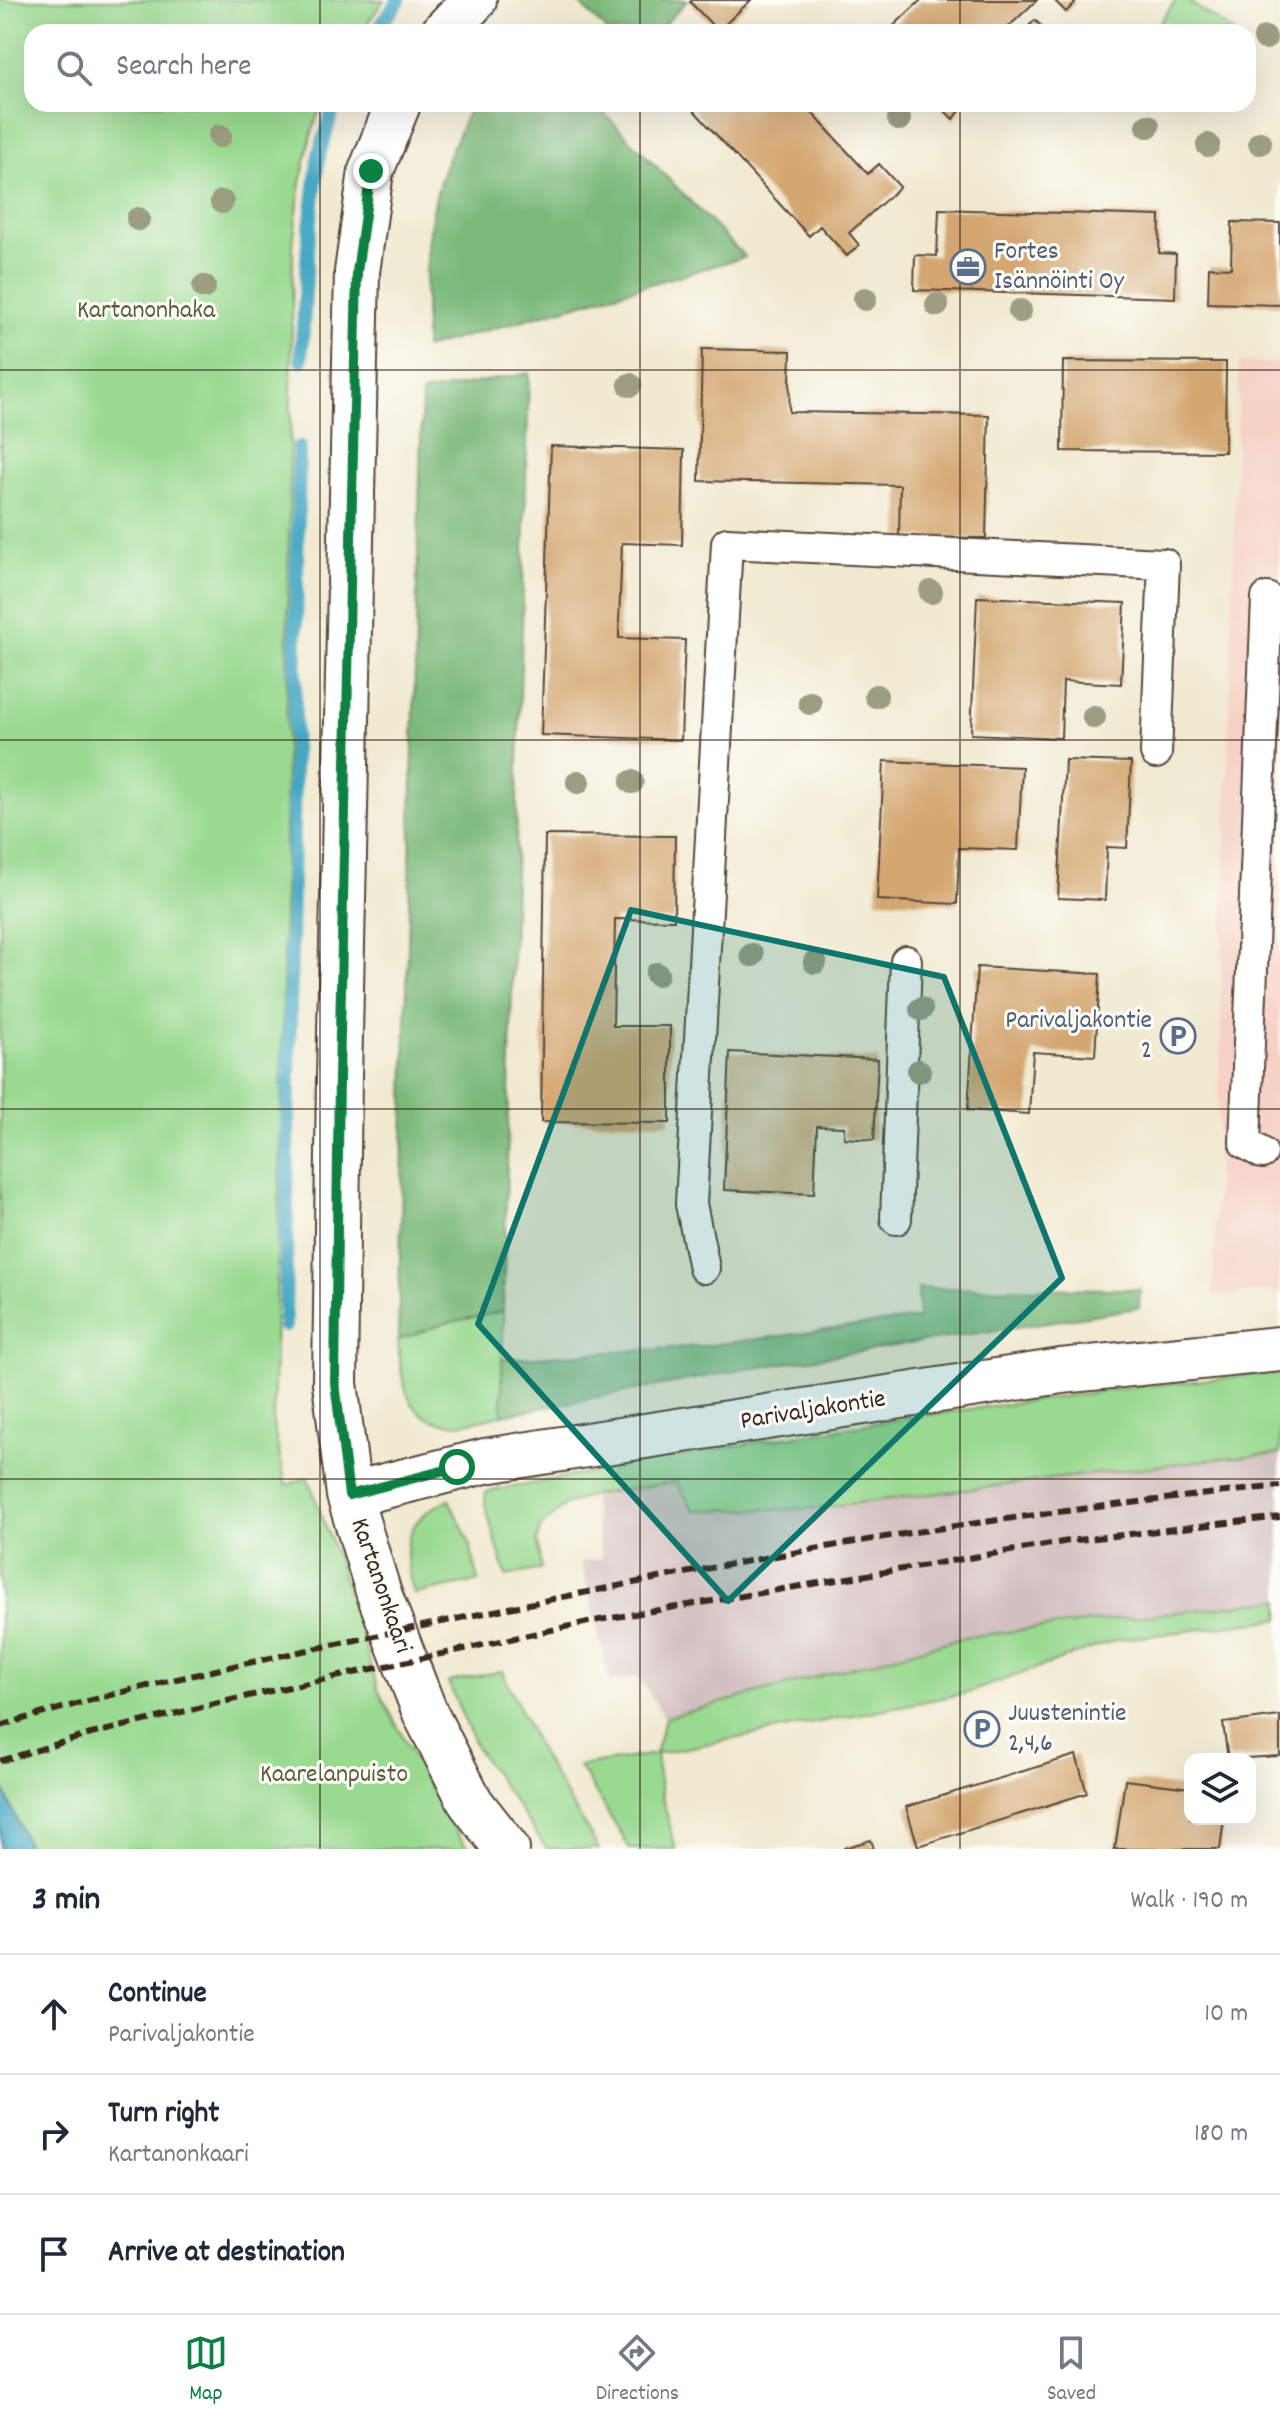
<!DOCTYPE html>
<html lang="en">
<head>
<meta charset="utf-8">
<style>
  :root { --surface:#fff; --page:#f6f6f7; --text:#1f2937; --muted:#747a83; --line:#e0e1e3; --accent:#0b8043 }
  body { margin:0; font-family:Dekko,sans-serif; background:var(--page); color:var(--text) }
  .controls { position:absolute; right:24px; bottom:24px; display:grid; overflow:hidden; border-radius:16px; box-shadow:0 8px 32px #0002 }
  .controls button { width:72px; height:72px; display:grid; place-items:center; padding:0; border:0; border-bottom:2px solid var(--line); background:var(--surface); color:var(--text); font:40px sans-serif }
  .stop { position:absolute; width:24px; height:24px; margin:-18px; border:6px solid #0b8043; border-radius:50%; background:#fff }
  .stop.end { background:#0b8043; border-color:#fff; box-shadow:0 2px 8px #0008 }
  .list { margin:0; padding:0; list-style:none }
  h2 { display:flex; justify-content:space-between; align-items:center; height:104px; margin:0; padding:0 32px; font-size:34px }
  h2 small { font-size:26px; font-weight:400; color:var(--muted) }
  .list li { display:grid; grid-template-columns:52px 1fr auto; gap:24px; align-items:center; box-sizing:border-box; height:120px; padding:0 32px; border-top:2px solid var(--line) }
  .list b { display:block; font-size:30px; white-space:nowrap }
  .list p { margin:0; font-size:26px; white-space:nowrap; color:var(--muted) }
  .list em { font-size:26px; font-style:normal; color:var(--muted) }
  .icon { flex:none; width:44px; height:44px; fill:none; stroke:currentColor; stroke-width:2; stroke-linecap:round; stroke-linejoin:round }
  .map { position:relative; flex:none; width:1280px; height:1849px; overflow:hidden }
  .search { position:absolute; background:var(--surface); box-shadow:0 8px 32px #0002; left:24px; right:24px; top:24px; height:88px; display:flex; align-items:center; gap:20px; box-sizing:border-box; padding:0 28px; border-radius:24px; color:var(--muted); font-size:30px }
  .sheet { height:464px; background:var(--surface) }
  nav { display:flex; justify-content:space-around; align-items:center; box-sizing:border-box; height:112px; border-top:2px solid var(--line); background:var(--surface); font-size:22px; color:var(--muted) }
  nav a { display:grid; justify-items:center; gap:4px }
  nav .on { color:var(--accent) }
  .map>svg:first-child { display:block }
</style>
</head>
<body>
<div class="map">
<svg width="1280" height="1849" viewBox="0 0 1280 1849">
  <rect width="100%" height="100%" fill="#fdfcf7"/>
  <filter id="ink" filterUnits="userSpaceOnUse"><feTurbulence type="fractalNoise" baseFrequency=".0125" numOctaves="2"/><feDisplacementMap in="SourceGraphic" scale="16" xChannelSelector="R" yChannelSelector="G"/><feConvolveMatrix kernelMatrix="1 2 1 2 8 2 1 2 1" color-interpolation-filters="sRGB"/></filter>
  <filter id="wash" filterUnits="userSpaceOnUse"><feTurbulence type="fractalNoise" baseFrequency=".006" numOctaves="4" result="noise"/><feDisplacementMap in="SourceGraphic" scale="32" xChannelSelector="R" yChannelSelector="G"/><feGaussianBlur stdDeviation="1.8" result="paint"/><feColorMatrix in="noise" values="0 0 0 0 0 0 0 0 0 0 0 0 0 0 0 0 0 1.4 0 .05"/><feComposite in="paint" operator="in"/></filter>
  <g filter="url(#wash)">
    <rect width="100%" height="100%" fill="#f1e9d0"/>
    <!-- built -->
    <path fill="#f6d1c5" d="M1239 362 1280 363V1291L1213 1296Z"/>
    <!-- industrial -->
    <path fill="#d1bfbf" d="M1280 1399V1600L965 1637 665 1718 638 1676 610 1682 581 1562 602 1558 592 1495 1014 1431Z"/>
    <!-- green -->
    <path fill="#99d990" stroke="#6a8257" stroke-width="2" d="M0 0H384L361 32H32V104H322C304 148 298 198 293 245L281 1122 273 1424 286 1485 308 1478 336 1555 379 1692 441 1808 468 1849H0L4 1788 0 1780Z
      M1176 0H1186L1234 32H1150L1157 26Z
      M503 1311 502 1415C487 1417 468 1425 452 1424 403 1422 401 1377 398 1340L442 1324Z
      M1280 1372V1454L1222 1458 809 1509 694 1510 676 1482 592 1495 565 1505 540 1528 537 1541 541 1569 506 1576 485 1505 486 1492 756 1442 920 1416 1119 1389Z
      M449 1500 469 1541 479 1581 414 1594C401 1551 402 1518 449 1500Z
      M1280 1600V1619L1116 1640 967 1693 656 1754 661 1793 676 1849H630L579 1766 655 1754 665 1718 965 1637Z
      M502 1671 541 1754 599 1849H547L477 1749 448 1682Z"/>
    <!-- forest -->
    <path fill="#7ab97a" stroke="#5a724c" stroke-width="2" d="M584 0H688L657 32H608L580 4Z
      M474 104H595L745 257 425 348C425 273 424 206 457 137 462 126 466 113 474 104Z
      M529 373 503 1311 442 1324 398 1340 422 393Z
      M918 1288 1140 1289 1139 1308 753 1368 502 1415V1359L703 1346 918 1318Z"/>
    <!-- water -->
    <path fill="#44a7c3" stroke="#406870" stroke-width="2" d="M0 1780 29 1849H0Z"/>
    <g fill="none" stroke-linecap="round" stroke-linejoin="round">
      <!-- stream -->
      <path stroke="#44a7c3" stroke-width="14" d="M376 32 399 0
        M301 360 308 244 319 154 335 104
        M285 1326 299 447"/>
    </g>
    <g id="blocks">
      <!-- building -->
      <path fill="#d4a772" d="M692 0H751L718 31 690 2Z
        M921 0H1037L1003 32H887Z
        M1054 0H1072L1075 3 1066 12Z
        M1035 20 1047 32H1029L1026 29Z
        M688 104H804L868 174 879 164 900 187 849 233 859 245 847 256 820 226 809 236Z
        M945 104H955L961 110 953 119 942 108Z
        M939 209 1160 216 1159 253 1176 254 1175 298 914 290 915 255 937 256Z
        M1232 222 1280 223V305L1208 303 1209 267 1231 268Z
        M702 349 791 351 789 412 989 415 986 538 899 537 900 485 699 481Z
        M1063 361 1226 362 1225 452 1062 451Z
        M551 446 684 450 682 545 622 543 619 623V638L685 640 681 740 541 735Z
        M977 597 1125 603 1121 684 1063 681 1061 738 971 734Z
        M1065 760 1131 762 1127 848 1107 847 1105 900 1058 898Z
        M884 761 1022 767 1018 850 959 848 957 904 877 900Z
        M545 835 675 836 674 920 615 919 613 1026H670V1123L541 1122Z
        M977 967 1100 974 1095 1056 1033 1052 1029 1114 968 1110Z
        M730 1052 878 1059 874 1140 844 1138V1127L817 1126 814 1194 724 1190Z
        M1280 1716V1756L1228 1759 1223 1723Z
        M1076 1755 1087 1793 918 1846 906 1807Z
        M1125 1780 1190 1788V1819H1224L1220 1849H1115Z
        M871 1840 874 1849H844V1848Z"/>
    </g>
  </g>
  <g filter="url(#ink)">
    <use href="#blocks" fill-opacity="0" stroke="#564739" stroke-width="2"/>
    <g fill="none" stroke-linecap="round" stroke-linejoin="round">
      <defs>
        <path id="service" d="M1262 1153 1245 1143 1267 598
          M896 1219 906 961
          M704 1268 691 1204 727 543 1164 564 1156 753"/>
        <path id="tertiary" d="M444 32 474 0
          M398 104 371 171 357 272 339 1078 335 1383 349 1495 379 1594 426 1715 471 1803 507 1849
          M349 1495 485 1461 1061 1371 1280 1349"/>
      </defs>
      <!-- service casing -->
      <use href="#service" stroke="#564739" stroke-width="34"/>
      <!-- tertiary casing -->
      <use href="#tertiary" stroke="#564739" stroke-width="48"/>
      <!-- service -->
      <use href="#service" stroke="#fff" stroke-width="30"/>
      <!-- tertiary -->
      <use href="#tertiary" stroke="#fff" stroke-width="44"/>
      <!-- rail -->
      <path stroke="#3b2a1e" stroke-width="6" stroke-dasharray="12 6" stroke-linecap="butt" d="M0 1726C134 1685 271 1658 408 1629 570 1595 733 1562 897 1535 1024 1515 1152 1500 1280 1486
        M0 1761 91 1734 248 1696 593 1621 1069 1541 1280 1517"/>
    </g>
    <!-- trees -->
    <g fill="#9c9d81">
      <circle cx="1265" cy="38" r="12"/>
      <circle cx="899" cy="119" r="12"/>
      <circle cx="1148" cy="126" r="12"/>
      <circle cx="220" cy="136" r="12"/>
      <circle cx="1260" cy="143" r="12"/>
      <circle cx="1208" cy="145" r="12"/>
      <circle cx="222" cy="202" r="12"/>
      <circle cx="138" cy="219" r="12"/>
      <circle cx="204" cy="287" r="12"/>
      <circle cx="865" cy="299" r="12"/>
      <circle cx="937" cy="305" r="12"/>
      <circle cx="1020" cy="311" r="12"/>
      <circle cx="630" cy="385" r="12"/>
      <circle cx="931" cy="592" r="12"/>
      <circle cx="876" cy="696" r="12"/>
      <circle cx="810" cy="703" r="12"/>
      <circle cx="1094" cy="717" r="12"/>
      <circle cx="578" cy="782" r="12"/>
      <circle cx="632" cy="782" r="12"/>
      <circle cx="752" cy="955" r="12"/>
      <circle cx="815" cy="962" r="12"/>
      <circle cx="657" cy="974" r="12"/>
      <circle cx="921" cy="1009" r="12"/>
      <circle cx="919" cy="1071" r="12"/>
    </g>
  </g>
  <g fill="none" stroke-linecap="round" stroke-linejoin="round" filter="url(#ink)">
    <!-- route -->
    <path stroke="#0b8043" stroke-width="10" d="M371 171 357 272 339 1078 335 1383 349 1495 457 1467"/>
  </g>
  <!-- marked area -->
  <path fill="#0f766e" fill-opacity="0.2" stroke="#0f766e" stroke-width="6" stroke-linejoin="round" d="M631 910 944 977 1062 1278 728 1601 478 1324Z"/>
  <!-- grid -->
  <path fill="none" stroke="#3b2a1e" stroke-width="2" stroke-opacity="0.55" d="M320 0V32M640 0V32M960 0V32M320 104V1849M640 104V1849M960 104V1849M0 370H1280M0 740H1280M0 1109H1280M0 1479H1280"/>
  <!-- icons -->
  <defs>
    <symbol id="office-ring" viewBox="-11 -11 22 22"><circle r="9.5" fill="#fdfcf7" stroke="#5c6f8a" stroke-width="1.5"/><path d="M-6-3h4V-5.5h4V-3h4V5H-6ZM-1-4.5V-3h2v-1.5ZM-6 0V1H6V0Z" fill="#5c6f8a"/></symbol>
    <symbol id="parking-ring" viewBox="-11 -11 22 22"><circle r="9.5" fill="#fdfcf7" stroke="#5c6f8a" stroke-width="1.5"/><path d="M-3.5-5.5H1a3.5 3.5 0 0 1 0 7H-1V5.5H-3.5ZM-1-3.4V-.6H.8a1.4 1.4 0 0 0 0-2.8Z" fill="#5c6f8a"/></symbol>
  </defs>
  <g fill-rule="evenodd">
    <use href="#office-ring" x="948" y="247" width="40" height="40"/>
    <use href="#parking-ring" x="1158" y="1016" width="40" height="40"/>
    <use href="#parking-ring" x="962" y="1709" width="40" height="40"/>
  </g>
  <g text-anchor="middle" dominant-baseline="central" stroke-width="6" stroke-linejoin="round" paint-order="stroke">
    <!-- service labels -->
    <g font-size="26" fill="#4e5e75" stroke="#fdfcf7" text-anchor="start">
      <text x="994" y="252">Fortes<tspan x="994" dy="30">Isännöinti Oy</tspan></text>
      <text x="1152" y="1021" text-anchor="end">Parivaljakontie<tspan x="1152" dy="30">2</tspan></text>
      <text x="1008" y="1714">Juustenintie<tspan x="1008" dy="30">2,4,6</tspan></text>
    </g>
    <!-- park labels -->
    <g font-size="26" fill="#575f40" stroke="#fdfcf7">
      <text x="146" y="311">Kartanonhaka</text>
      <text x="334" y="1775">Kaarelanpuisto</text>
    </g>
    <!-- street labels -->
    <g font-size="26" fill="#3b2a1e" stroke="#fdfcf7">
      <text transform="translate(813 1411) rotate(-9)">Parivaljakontie</text>
      <text transform="translate(380 1586) rotate(71)">Kartanonkaari</text>
    </g>
  </g>
</svg>
<div class="controls">
<button><svg class="icon" aria-label="layers" viewBox="0 0 24 24"><path d="M12 4l9 5-9 5-9-5zM3 14l9 5 9-5"/></svg></button>
</div>
<div class="stop" style="left:457px;top:1467px"></div>
<div class="stop end" style="left:371px;top:171px"></div>
<div class="search"><svg class="icon" aria-label="search" viewBox="0 0 24 24"><circle cx="10" cy="10" r="6"/><path d="M15 15l6 6"/></svg>Search here</div>
</div>
<section class="sheet">
<h2>3 min<small>Walk · 190 m</small></h2>
<ul class="list">
<li><svg class="icon" aria-label="ahead" viewBox="0 0 24 24"><path d="M12 20V5M6 11l6-6 6 6"/></svg><div><b>Continue</b><p>Parivaljakontie</p></div><em>10 m</em></li>
<li><svg class="icon" aria-label="right" viewBox="0 0 24 24"><path d="M7 20v-9h11M14 6l5 5-5 5"/></svg><div><b>Turn right</b><p>Kartanonkaari</p></div><em>180 m</em></li>
<li><svg class="icon" aria-label="arrive" viewBox="0 0 24 24"><path d="M6 21V4h12l-3 4 3 4H6"/></svg><div><b>Arrive at destination</b></div></li>
</ul>
</section>
<nav>
<a class="on"><svg class="icon" aria-label="map" viewBox="0 0 24 24"><path d="M3 6l6-2 6 2 6-2v14l-6 2-6-2-6 2zM9 4v14M15 6v14"/></svg>Map</a>
<a><svg class="icon" aria-label="directions" viewBox="0 0 24 24"><path d="M12 3l9 9-9 9-9-9zM9 14v-3h6M13 9l2 2-2 2"/></svg>Directions</a>
<a><svg class="icon" aria-label="saved" viewBox="0 0 24 24"><path d="M7 4h10v16l-5-4-5 4z"/></svg>Saved</a>
</nav>
</body>
</html>
